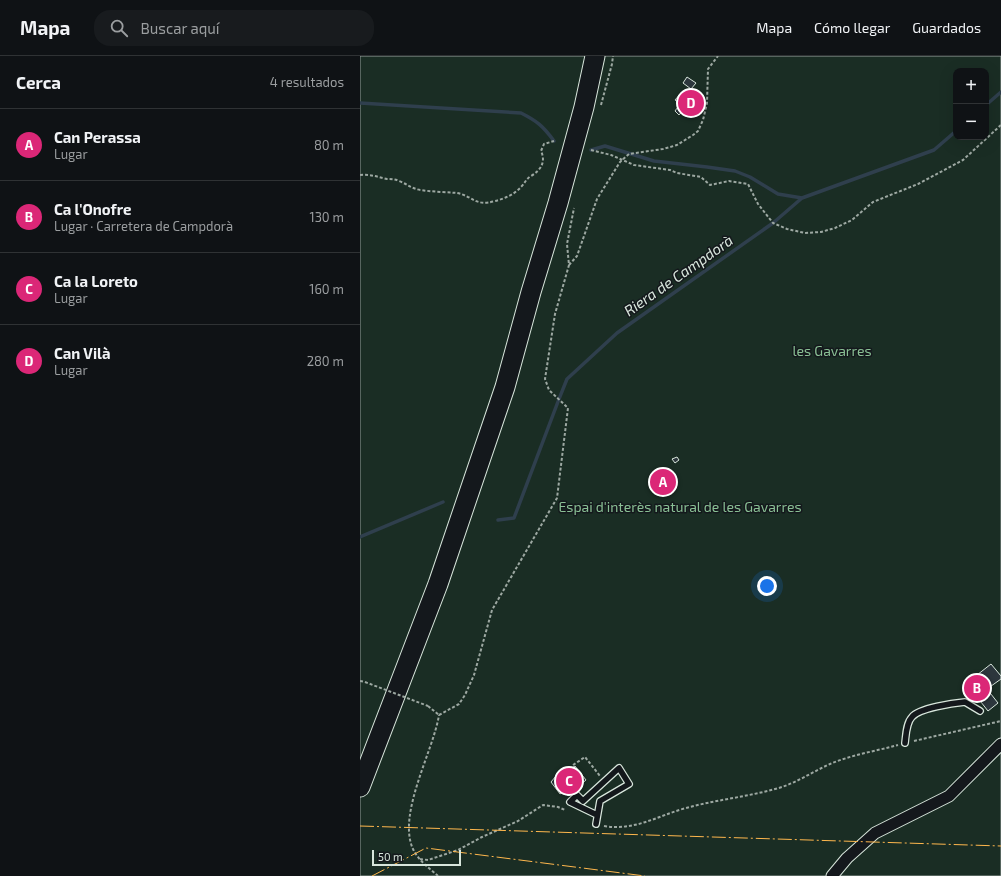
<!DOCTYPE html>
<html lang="es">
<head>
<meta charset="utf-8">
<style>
  :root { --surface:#0f1215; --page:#181b1e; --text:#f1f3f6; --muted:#9b9ea0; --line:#2f3234; --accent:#db2777 }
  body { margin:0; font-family:"Exo 2",sans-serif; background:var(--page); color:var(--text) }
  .controls { position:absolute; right:12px; top:12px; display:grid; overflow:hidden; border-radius:8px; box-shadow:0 4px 16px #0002 }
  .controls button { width:36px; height:36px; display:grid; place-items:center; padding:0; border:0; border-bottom:1px solid var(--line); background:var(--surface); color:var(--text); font:20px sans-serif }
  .scale { position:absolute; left:12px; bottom:10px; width:89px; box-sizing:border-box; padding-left:4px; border:2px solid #d8e6dc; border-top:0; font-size:11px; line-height:14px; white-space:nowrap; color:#d8e6dc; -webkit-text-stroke:3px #14181c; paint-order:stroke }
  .you { position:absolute; left:407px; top:530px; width:14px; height:14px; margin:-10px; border:3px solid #fff; border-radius:50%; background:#1a73e8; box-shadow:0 0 0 6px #1a73e833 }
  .badge { display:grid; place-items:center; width:26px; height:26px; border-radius:50%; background:var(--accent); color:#fff; font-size:13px; font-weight:700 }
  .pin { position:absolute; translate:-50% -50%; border:2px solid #fff; box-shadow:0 1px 4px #0006 }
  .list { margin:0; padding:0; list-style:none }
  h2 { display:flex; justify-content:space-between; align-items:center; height:52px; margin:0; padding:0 16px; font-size:17px }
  h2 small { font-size:13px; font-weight:400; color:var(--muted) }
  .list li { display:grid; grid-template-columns:26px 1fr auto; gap:12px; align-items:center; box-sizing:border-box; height:72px; padding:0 16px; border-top:1px solid var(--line) }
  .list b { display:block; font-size:15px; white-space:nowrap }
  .list p { margin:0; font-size:13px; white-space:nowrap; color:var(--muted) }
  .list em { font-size:13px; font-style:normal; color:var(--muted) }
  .icon { flex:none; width:22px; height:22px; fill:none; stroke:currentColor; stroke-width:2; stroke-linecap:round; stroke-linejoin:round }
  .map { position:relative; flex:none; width:641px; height:820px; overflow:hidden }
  header { display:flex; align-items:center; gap:24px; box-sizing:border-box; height:56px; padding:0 20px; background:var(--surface); border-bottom:1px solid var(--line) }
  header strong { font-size:19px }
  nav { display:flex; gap:22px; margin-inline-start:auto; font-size:14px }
  .search { width:280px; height:36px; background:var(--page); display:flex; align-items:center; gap:10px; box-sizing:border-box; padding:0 14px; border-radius:16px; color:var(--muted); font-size:15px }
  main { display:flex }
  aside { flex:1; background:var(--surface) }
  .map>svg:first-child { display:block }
</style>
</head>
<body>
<header>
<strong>Mapa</strong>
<div class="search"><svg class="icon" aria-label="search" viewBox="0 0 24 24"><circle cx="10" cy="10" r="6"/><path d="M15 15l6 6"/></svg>Buscar aquí</div>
<nav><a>Mapa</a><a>Cómo llegar</a><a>Guardados</a></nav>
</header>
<main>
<aside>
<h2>Cerca<small>4 resultados</small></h2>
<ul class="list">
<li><span class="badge">A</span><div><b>Can Perassa</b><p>Lugar</p></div><em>80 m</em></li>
<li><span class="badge">B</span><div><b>Ca l'Onofre</b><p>Lugar · Carretera de Campdorà</p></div><em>130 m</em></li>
<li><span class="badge">C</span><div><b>Ca la Loreto</b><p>Lugar</p></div><em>160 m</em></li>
<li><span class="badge">D</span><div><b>Can Vilà</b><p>Lugar</p></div><em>280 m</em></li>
</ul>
</aside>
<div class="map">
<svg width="641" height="820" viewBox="0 0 641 820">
  <rect width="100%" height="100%" fill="#14181c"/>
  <!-- green -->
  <path fill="#1a2d24" stroke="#939e99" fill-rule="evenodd" d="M0 0H641V820H0ZM596 15H626V81H596Z"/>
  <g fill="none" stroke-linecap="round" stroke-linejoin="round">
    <!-- stream -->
    <path stroke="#2f3f4d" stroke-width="3.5" d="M0 47 161 57C177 65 183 70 194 85
      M626 49 641 36
      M231 94 245 90 294 105 347 111 375 115 390 121 418 138 442 142
      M138 464 154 462 199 343 207 323 257 277 413 167 442 142 574 94 596 75
      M0 481 83 446"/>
  </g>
  <!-- building -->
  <path fill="#2c363c" stroke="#d8e6dc" d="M327 21 336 27 331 33 323 27Z
    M321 37 332 46 337 40 344 45 333 59 325 52 319 59 315 55 320 48 315 44Z
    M317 401 319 404 315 407 312 403Z
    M299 416 314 425 306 436 292 427Z
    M631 608 641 620V623L627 633 638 647 628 655 617 641 614 644 603 630Z
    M215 710 226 724 208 740 204 735 200 738 191 726 196 720 197 722Z"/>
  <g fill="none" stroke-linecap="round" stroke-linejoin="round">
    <defs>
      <path id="lane" d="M545 687C546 680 546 667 552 661 559 652 594 647 605 646L620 655
        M236 768 240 745 269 728 259 712 223 745 217 739 210 746 237 759"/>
      <path id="street" d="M472 820 487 802 515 777 589 740 641 688"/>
      <path id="highway" d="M0 731 78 528 145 331 171 236 198 147 224 51 235 0"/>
    </defs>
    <!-- lane casing -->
    <use href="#lane" stroke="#d8e6dc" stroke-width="8"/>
    <!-- street casing -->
    <use href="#street" stroke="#d8e6dc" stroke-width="13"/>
    <!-- highway casing -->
    <use href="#highway" stroke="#d8e6dc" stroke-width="21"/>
    <!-- path -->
    <path stroke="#9da8a2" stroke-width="2" stroke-dasharray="3 2" stroke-linecap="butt" d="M241 49 252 8 253 0
      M231 94 251 99 274 109 310 114 317 117 341 121 350 129 369 125 388 128 398 148 413 167 427 173 445 177 461 176 475 172 492 164 513 146 558 128 603 104 641 69
      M0 119C10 118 18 121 27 123 31 123 35 123 39 125 47 128 52 133 61 134 73 136 86 136 97 137 113 140 115 151 135 145 144 143 155 138 161 131 165 127 166 123 171 120 181 114 186 106 181 95L184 88 194 85
      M209 209 217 200 237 143 260 106 269 98 303 93 317 89 333 79 338 75 343 64 347 47 348 13 358 0
      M0 625 5 626
      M68 650 79 659
      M79 659 99 648 105 639 114 619 132 554 197 442 208 352 189 334 185 323 195 258 209 209 207 188 214 152
      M554 685 641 665
      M213 709 225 701 240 720
      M244 770C275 775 297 760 326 752 355 744 386 741 415 733 435 728 452 716 470 708 491 699 516 695 538 689
      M60 803 68 804 98 794 122 781 158 765 183 749 198 751 205 754
      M78 820C69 812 58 804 53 793 37 758 73 696 79 659"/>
    <!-- lane -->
    <use href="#lane" stroke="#14181c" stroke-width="5.5"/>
    <!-- street -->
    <use href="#street" stroke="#14181c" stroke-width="11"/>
    <!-- highway -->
    <use href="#highway" stroke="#14181c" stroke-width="19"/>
    <!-- path-bridge -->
    <path stroke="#9da8a2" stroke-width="2" stroke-dasharray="3 2" stroke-linecap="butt" d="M5 626 68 650"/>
    <!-- power -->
    <path stroke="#ffb74d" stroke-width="1" stroke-dasharray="14 3 2 3" stroke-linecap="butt" d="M0 770 641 790
      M12 820 66 792 285 820"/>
  </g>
  <g text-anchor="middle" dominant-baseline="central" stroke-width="3" stroke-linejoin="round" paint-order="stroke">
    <!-- park labels -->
    <g font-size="14" fill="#8ac095" stroke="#14181c">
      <text x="472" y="294">les Gavarres</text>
      <text x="320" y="450">Espai d'interès natural de les Gavarres</text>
    </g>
    <!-- water labels -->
    <g font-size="15" font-style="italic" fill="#d8e6dc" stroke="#14181c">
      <text transform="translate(318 219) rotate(-35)">Riera de Campdorà</text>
    </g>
  </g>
</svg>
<div class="controls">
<button>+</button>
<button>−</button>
</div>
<div class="scale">50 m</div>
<div class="you"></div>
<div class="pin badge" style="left:303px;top:426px">A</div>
<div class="pin badge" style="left:617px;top:632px">B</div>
<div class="pin badge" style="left:209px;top:725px">C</div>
<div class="pin badge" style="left:331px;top:47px">D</div>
</div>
</main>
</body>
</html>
